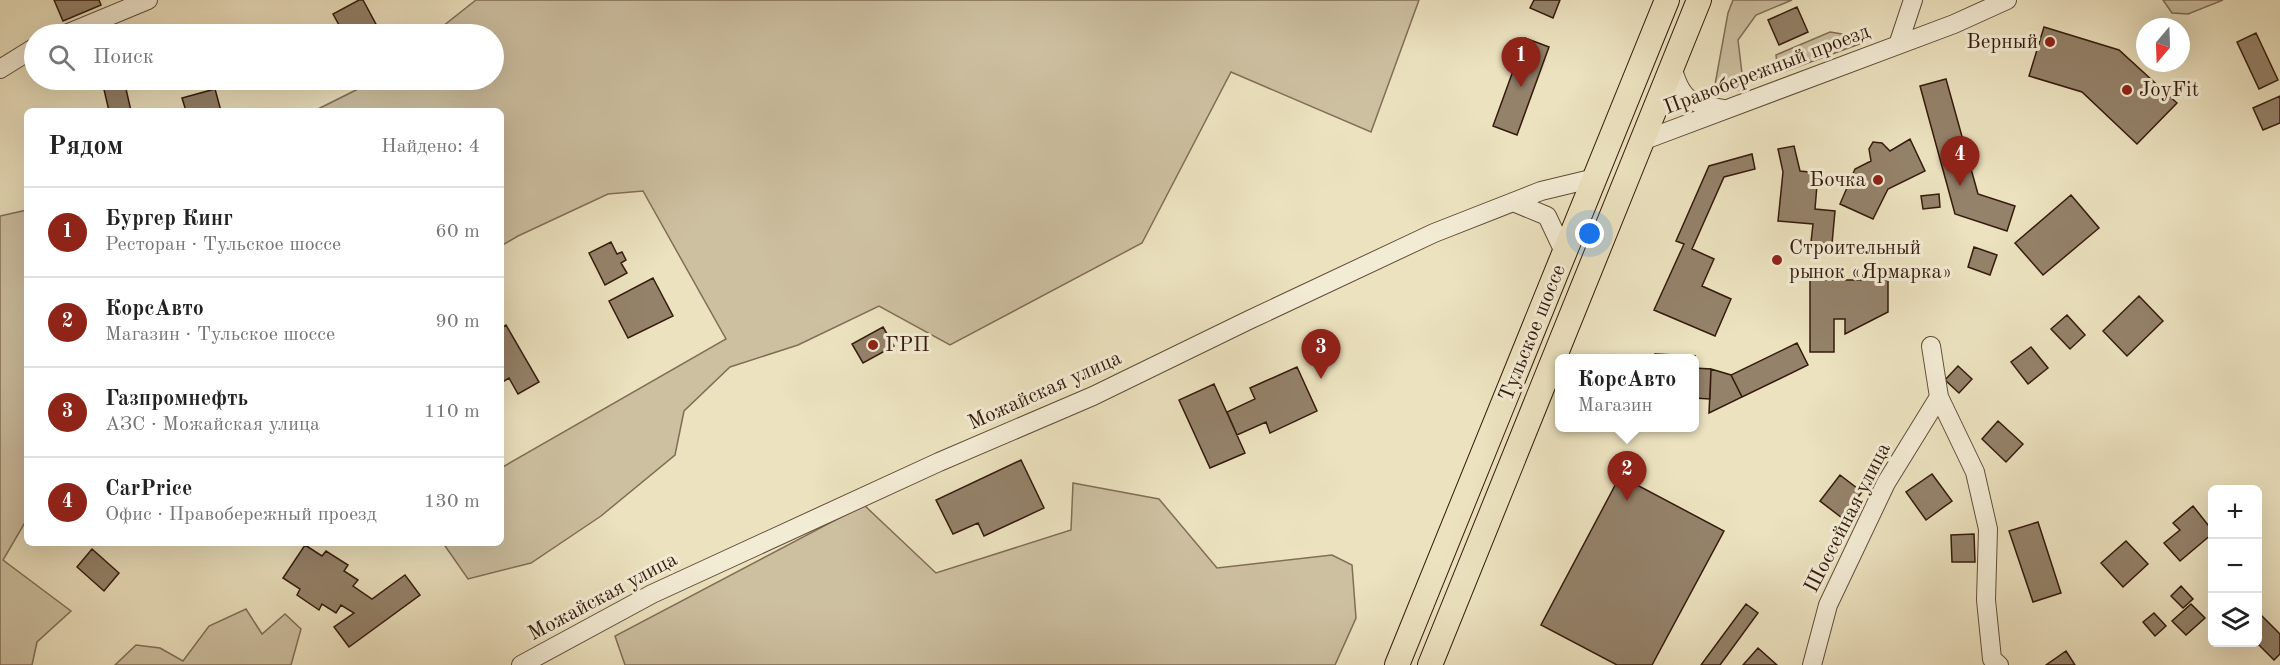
<!DOCTYPE html>
<html lang="ru">
<head>
<meta charset="utf-8">
<style>
  :root { --surface:#fff; --page:#f6f6f6; --text:#222; --muted:#767676; --line:#e0e0e0; --accent:#8f2418 }
  body { margin:0; font-family:"Old Standard TT",serif; background:var(--page); color:var(--text) }
  .controls { position:absolute; right:18px; bottom:18px; display:grid; overflow:hidden; border-radius:9px; box-shadow:0 6px 24px #0002 }
  .controls button { width:54px; height:54px; display:grid; place-items:center; padding:0; border:0; border-bottom:2px solid var(--line); background:var(--surface); color:var(--text); font:30px sans-serif }
  .compass { position:absolute; left:2136px; top:18px; width:54px; height:54px; border-radius:50%; background:var(--surface); box-shadow:0 6px 24px #0002; rotate:199deg }
  .you { position:absolute; left:1590px; top:234px; width:21px; height:21px; margin:-15px; border:4px solid #fff; border-radius:50%; background:#1a73e8; box-shadow:0 0 0 9px #1a73e833 }
  .badge { display:grid; place-items:center; width:39px; height:39px; border-radius:50%; background:var(--accent); color:#fff; font-size:20px; font-weight:700 }
  .pin { position:absolute; translate:-50% -50px; filter:drop-shadow(0 2px 3px #0008) }
  .pin::after { content:''; position:absolute; top:32px; width:21px; height:18px; background:inherit; clip-path:polygon(0 0,100% 0,50% 100%) }
  .popup { position:absolute; left:1555px; top:354px; width:144px; height:78px; box-sizing:border-box; display:grid; place-content:center; border-radius:9px; background:var(--surface); filter:drop-shadow(0 2px 4px #0005); font-size:20px; white-space:nowrap; color:var(--muted) }
  .popup b { font-size:22px; color:var(--text) }
  .popup::after { content:''; position:absolute; left:50%; top:100%; margin-left:-12px; border:12px solid transparent; border-top-color:var(--surface) }
  .list { margin:0; padding:0; list-style:none }
  h2 { display:flex; justify-content:space-between; align-items:center; height:78px; margin:0; padding:0 24px; font-size:26px }
  h2 small { font-size:20px; font-weight:400; color:var(--muted) }
  .list li { display:grid; grid-template-columns:39px 1fr auto; gap:18px; align-items:center; box-sizing:border-box; height:90px; padding:0 24px; border-top:2px solid var(--line) }
  .list b { display:block; font-size:22px; white-space:nowrap }
  .list p { margin:0; font-size:20px; white-space:nowrap; color:var(--muted) }
  .list em { font-size:20px; font-style:normal; color:var(--muted) }
  .icon { flex:none; width:33px; height:33px; fill:none; stroke:currentColor; stroke-width:2; stroke-linecap:round; stroke-linejoin:round }
  .map { position:relative; flex:none; width:2280px; height:665px; overflow:hidden }
  .search { position:absolute; background:var(--surface); box-shadow:0 6px 24px #0002; left:24px; top:24px; width:480px; height:66px; display:flex; align-items:center; gap:15px; box-sizing:border-box; padding:0 21px; border-radius:33px; color:var(--muted); font-size:22px }
  .panel { position:absolute; background:var(--surface); box-shadow:0 6px 24px #0002; left:24px; top:108px; width:480px; height:438px; border-radius:9px }
  .map>svg:first-child { display:block }
</style>
</head>
<body>
<div class="map">
<svg width="2280" height="665" viewBox="0 0 2280 665">
  <rect width="100%" height="100%" fill="#ece2bf"/>
  <filter id="stains"><feTurbulence type="fractalNoise" baseFrequency=".00333" numOctaves="4"/><feColorMatrix values="0 0 0 0 .2 0 0 0 0 .09 0 0 0 0 .02 0 0 0 .5 -.17"/></filter>
  <radialGradient id="worn" r=".72"><stop offset=".6" stop-color="#630" stop-opacity="0"/><stop offset="1" stop-color="#630" stop-opacity=".3"/></radialGradient>
  <!-- green -->
  <path fill="#cdc0a1" stroke="#816e57" stroke-width="1.5" d="M476 0H1419L1371 132 1231 72 1142 243 950 345 879 306 798 345 730 367 684 411 675 455 601 516 531 563 468 579 443 543H501V468L726 339 643 191 608 194 518 236 501 246V111H314L376 80H494V34H433Z
    M1733 0H1792L1756 15 1738 40 1744 90H1714L1728 13Z
    M2163 0H2223L2188 14 2172 13Z
    M1830 32 1848 35 1862 43 1778 74 1776 55Z
    M27 210V519L3 560 71 611 37 642 32 665H0V216Z
    M1073 483 1159 499 1217 568 1332 555 1352 565 1356 618 1335 665H625L615 636 864 505 936 573 1071 530Z
    M246 609 262 634 285 614 301 629 291 665H115L136 645 160 648 183 661 209 626Z"/>
  <!-- building -->
  <path fill="#94826a" stroke="#351b0d" stroke-width="1.5" d="M54 0H99L101 5 63 21Z
    M359 0H363L378 28 366 34H344L333 14Z
    M1534 0H1560L1553 18 1530 8Z
    M1797 7 1808 32 1779 45 1768 20Z
    M2044 27 2119 50 2177 103 2137 144 2082 92 2029 76Z
    M2256 33 2278 80 2259 89 2237 42Z
    M1525 38 1549 47 1517 135 1493 126Z
    M1946 79 1978 194 2015 206 2007 231 1955 214 1920 86Z
    M110 80H124L131 111H109L102 81Z
    M215 89 221 111H186L182 98Z
    M2280 96V123L2263 130 2253 108Z
    M1910 139 1925 171 1888 189 1873 219 1840 204 1855 169 1871 161 1869 149 1873 142 1882 143 1890 151Z
    M1794 146 1800 171 1818 173 1815 209 1835 211 1832 244 1811 242 1813 224 1778 221 1783 172 1778 149Z
    M1752 154 1755 169 1724 177 1692 249 1714 259 1702 286 1731 299 1715 336 1654 310 1684 244 1676 241 1709 166Z
    M1939 194 1940 207 1923 209 1921 196Z
    M2071 195 2099 228 2043 275 2015 243Z
    M611 242 617 254 622 252 626 260 621 263 627 273 605 285 589 253Z
    M1974 247 1997 255 1990 275 1968 267Z
    M653 278 673 316 628 338 609 301Z
    M1810 280H1888V312L1845 334V319H1834V352H1810Z
    M2139 296 2163 321 2127 356 2103 331Z
    M2067 315 2085 335 2070 349 2051 329Z
    M506 325 539 382 518 394 509 378 501 383V328Z
    M883 327 894 346 863 363 852 344Z
    M1797 343 1808 365 1742 397 1731 375Z
    M2031 347 2048 368 2028 384 2011 362Z
    M1655 354 1695 356 1694 359 1655 358Z
    M1958 366 1972 379 1959 393 1945 380Z
    M1297 367 1317 411 1270 433 1266 422 1237 435 1227 412 1255 399 1250 388Z
    M1694 368 1711 369 1710 399 1694 398Z
    M1711 369 1731 375 1742 397 1709 413Z
    M1214 384 1245 453 1210 468 1179 400Z
    M1998 421 2023 444 2006 462 1982 439Z
    M1021 460 1044 508 984 536 978 523 953 534 936 500Z
    M1932 474 1952 501 1926 520 1906 492Z
    M1840 475 1862 492 1842 518 1820 501Z
    M1620 476 1724 531 1652 665H1617L1541 625Z
    M2193 506 2212 530V534L2180 561 2164 543 2180 530 2173 523Z
    M2038 522 2061 593 2033 602 2009 531Z
    M1974 534 1975 562H1952L1951 535Z
    M2126 541 2148 564 2123 587 2101 563Z
    M305 545 322 556 326 551 348 565 344 571 358 580 353 586 372 599 405 575 420 595 349 647 334 627 354 613 341 605 336 613 322 604 319 610 297 595 300 589 283 578Z
    M92 549 119 573 104 591 77 567Z
    M2181 586 2193 599 2183 608 2171 596Z
    M1746 604 1758 613 1720 665H1701Z
    M2191 604 2205 618 2186 635 2172 621Z
    M2258 612 2280 634V654L2274 660 2256 642Z
    M2154 613 2166 626 2155 636 2143 622Z
    M1758 648 1777 665H1743Z
    M2066 651 2075 665H2046Z"/>
  <g fill="none" stroke-linecap="round" stroke-linejoin="round">
    <defs>
      <path id="minor" d="M66 34 148 0
        M1898 45 1913 0
        M1672 66C1681 101 1690 103 1724 109
        M0 69 34 48
        M1642 141 1954 24 2007 0
        M1513 202 1547 216 1565 254
        M1931 346 1939 397 1975 472 1988 529 1986 600 1992 659 1999 665
        M521 665 652 594 939 462 1093 396 1249 320 1434 233 1541 191 1595 178
        M1812 665 1828 605 1886 483 1939 397"/>
      <path id="major" d="M1397 665 1667 0
        M1430 665 1699 0"/>
    </defs>
    <!-- minor casing -->
    <use href="#minor" stroke="#634d3a" stroke-width="20"/>
    <!-- major casing -->
    <use href="#major" stroke="#351b0d" stroke-width="26"/>
    <!-- minor -->
    <use href="#minor" stroke="#f3ecd5" stroke-width="18"/>
    <!-- major -->
    <use href="#major" stroke="#ece2bf" stroke-width="24"/>
  </g>
  <!-- markers -->
  <g fill="#8f2418" stroke="#f3ecd5" stroke-width="2">
    <circle cx="2050" cy="42" r="6"/>
    <circle cx="2127" cy="90" r="6"/>
    <circle cx="1878" cy="180" r="6"/>
    <circle cx="1777" cy="260" r="6"/>
    <circle cx="873" cy="345" r="6"/>
  </g>
  <g text-anchor="middle" dominant-baseline="central" stroke-width="6" stroke-linejoin="round" paint-order="stroke">
    <!-- poi labels -->
    <g font-size="21" fill="#351b0d" stroke="#f3ecd5" text-anchor="start">
      <text x="2038" y="42" text-anchor="end">Верный</text>
      <text x="2139" y="90">JoyFit</text>
      <text x="1866" y="180" text-anchor="end">Бочка</text>
      <text x="1789" y="248">Строительный<tspan x="1789" dy="24">рынок «Ярмарка»</tspan></text>
      <text x="885" y="345">ГРП</text>
    </g>
    <!-- street labels -->
    <g font-size="21" fill="#351b0d" stroke="#f3ecd5">
      <text transform="translate(1767 70) rotate(-21)">Правобережный проезд</text>
      <text transform="translate(1533 333) rotate(-68)">Тульское шоссе</text>
      <text transform="translate(1045 391) rotate(-24)">Можайская улица</text>
      <text transform="translate(1848 518) rotate(-63)">Шоссейная улица</text>
      <text transform="translate(603 597) rotate(-28)">Можайская улица</text>
    </g>
  </g>
  <rect width="100%" height="100%" filter="url(#stains)"/>
  <rect width="100%" height="100%" fill="url(#worn)"/>
</svg>
<div class="controls">
<button>+</button>
<button>−</button>
<button><svg class="icon" aria-label="layers" viewBox="0 0 24 24"><path d="M12 4l9 5-9 5-9-5zM3 14l9 5 9-5"/></svg></button>
</div>
<svg class="compass" viewBox="-18 -18 36 36"><path d="M0-13l5 13h-10z" fill="#e53935"/><path d="M0 13l5-13h-10z" fill="#767676"/></svg>
<div class="you"></div>
<div class="pin badge" style="left:1521px;top:87px">1</div>
<div class="pin badge" style="left:1627px;top:501px">2</div>
<div class="popup"><b>КорсАвто</b>Магазин</div>
<div class="pin badge" style="left:1321px;top:379px">3</div>
<div class="pin badge" style="left:1960px;top:186px">4</div>
<div class="search"><svg class="icon" aria-label="search" viewBox="0 0 24 24"><circle cx="10" cy="10" r="6"/><path d="M15 15l6 6"/></svg>Поиск</div>
<section class="panel">
<h2>Рядом<small>Найдено: 4</small></h2>
<ul class="list">
<li><span class="badge">1</span><div><b>Бургер Кинг</b><p>Ресторан · Тульское шоссе</p></div><em>60 m</em></li>
<li><span class="badge">2</span><div><b>КорсАвто</b><p>Магазин · Тульское шоссе</p></div><em>90 m</em></li>
<li><span class="badge">3</span><div><b>Газпромнефть</b><p>АЗС · Можайская улица</p></div><em>110 m</em></li>
<li><span class="badge">4</span><div><b>CarPrice</b><p>Офис · Правобережный проезд</p></div><em>130 m</em></li>
</ul>
</section>
</div>
</body>
</html>
